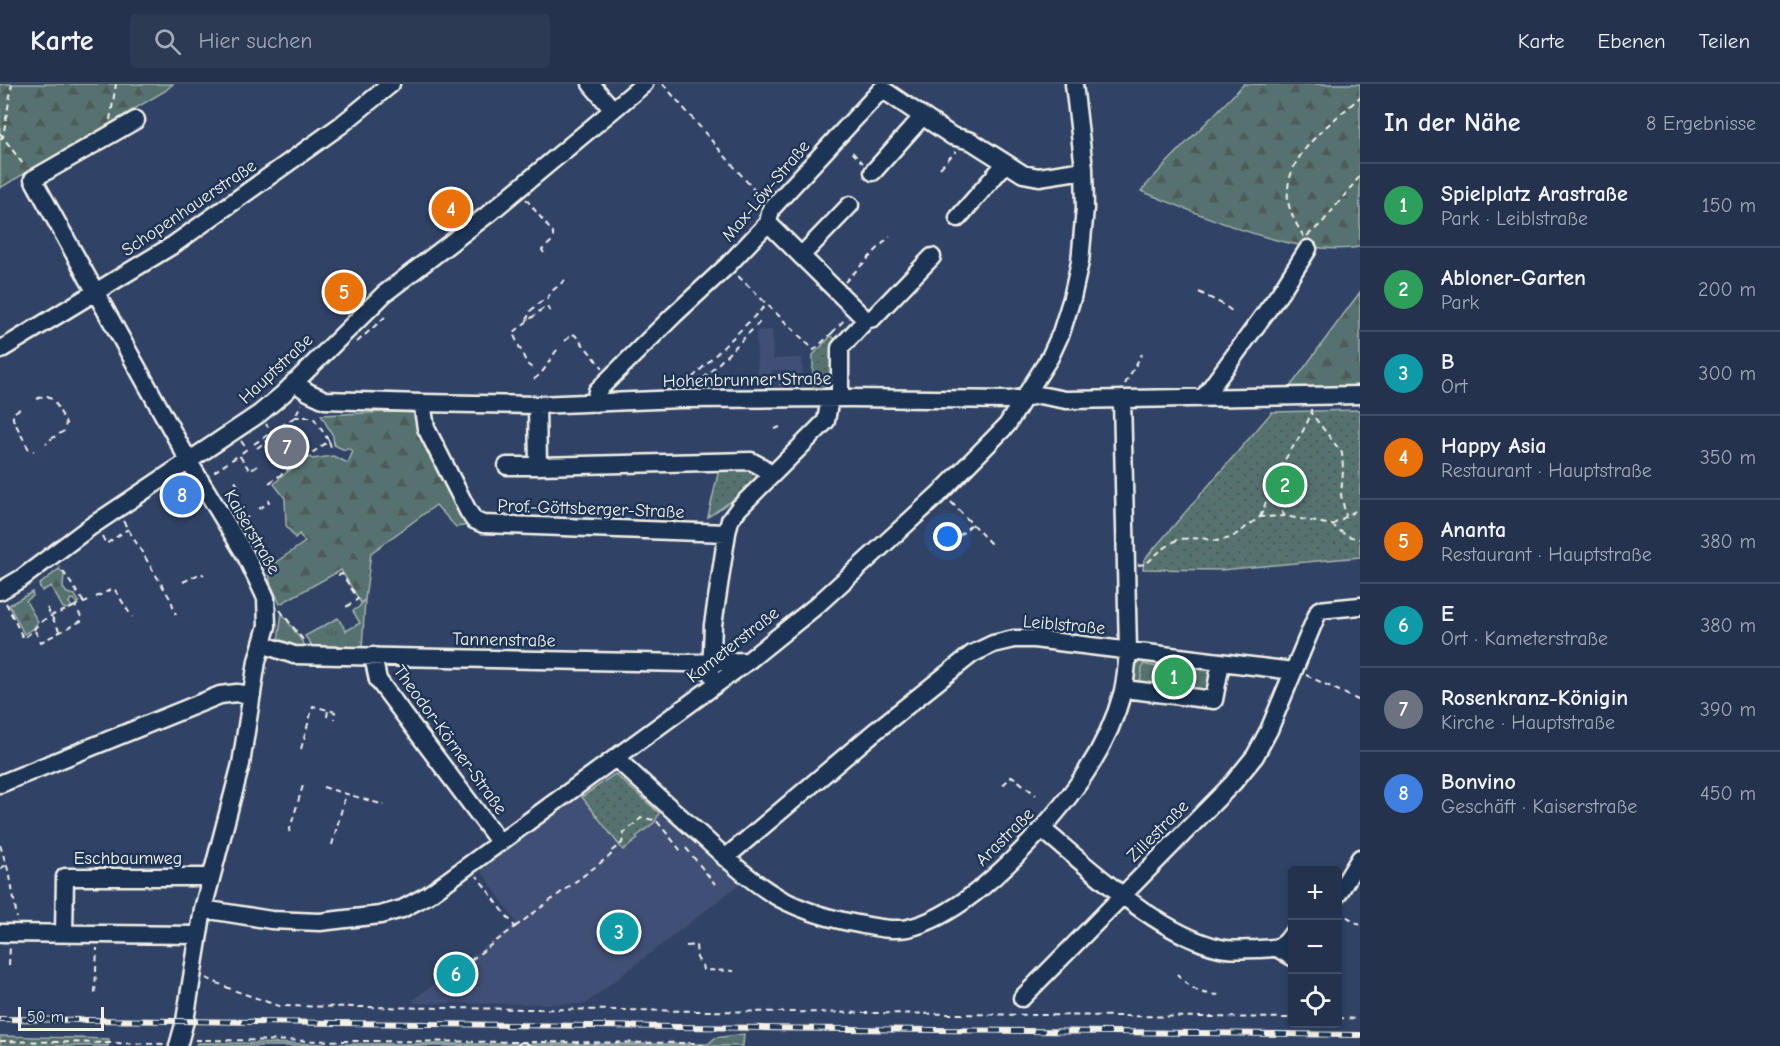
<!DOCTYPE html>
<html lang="de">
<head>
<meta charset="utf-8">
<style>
  :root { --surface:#24324d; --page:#2c3a54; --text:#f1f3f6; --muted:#a3aab6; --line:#414d65; --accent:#ff9aa2 }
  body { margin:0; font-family:"Comic Neue",sans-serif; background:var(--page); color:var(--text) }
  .controls { position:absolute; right:18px; bottom:18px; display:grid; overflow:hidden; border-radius:6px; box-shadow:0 3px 9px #0003 }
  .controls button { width:54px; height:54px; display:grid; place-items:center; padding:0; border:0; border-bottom:2px solid var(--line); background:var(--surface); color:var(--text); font:30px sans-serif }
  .scale { position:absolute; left:18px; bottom:15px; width:86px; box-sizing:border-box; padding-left:6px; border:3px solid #f4f1e8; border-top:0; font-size:16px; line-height:21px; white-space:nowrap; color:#f4f1e8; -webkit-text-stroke:4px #1d3557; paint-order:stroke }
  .you { position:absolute; left:948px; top:453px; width:21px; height:21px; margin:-15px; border:4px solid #fff; border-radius:50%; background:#1a73e8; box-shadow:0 0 0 9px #1a73e833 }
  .badge { display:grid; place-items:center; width:39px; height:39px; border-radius:50%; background:var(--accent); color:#fff; font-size:20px; font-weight:700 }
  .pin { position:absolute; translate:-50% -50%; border:3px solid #fff; box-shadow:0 2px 6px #0006 }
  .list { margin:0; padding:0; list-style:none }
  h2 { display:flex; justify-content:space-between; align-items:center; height:78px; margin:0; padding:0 24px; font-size:26px }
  h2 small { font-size:20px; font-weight:400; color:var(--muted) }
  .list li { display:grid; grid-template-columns:39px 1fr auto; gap:18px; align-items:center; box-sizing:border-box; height:84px; padding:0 24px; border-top:2px solid var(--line) }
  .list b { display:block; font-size:22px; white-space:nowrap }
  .list p { margin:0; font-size:20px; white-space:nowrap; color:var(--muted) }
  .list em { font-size:20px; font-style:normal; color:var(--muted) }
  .icon { flex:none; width:33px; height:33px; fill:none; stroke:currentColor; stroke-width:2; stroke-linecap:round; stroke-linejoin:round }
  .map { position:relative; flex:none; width:1360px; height:962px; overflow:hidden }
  header { display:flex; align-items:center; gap:36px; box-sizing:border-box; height:84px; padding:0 30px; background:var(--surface); border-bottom:2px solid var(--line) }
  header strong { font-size:28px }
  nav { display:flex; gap:33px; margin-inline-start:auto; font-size:21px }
  .search { width:420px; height:54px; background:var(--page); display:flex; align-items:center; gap:15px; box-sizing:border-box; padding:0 21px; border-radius:6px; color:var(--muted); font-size:22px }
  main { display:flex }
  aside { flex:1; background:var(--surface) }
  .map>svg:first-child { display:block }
</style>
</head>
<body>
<header>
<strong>Karte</strong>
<div class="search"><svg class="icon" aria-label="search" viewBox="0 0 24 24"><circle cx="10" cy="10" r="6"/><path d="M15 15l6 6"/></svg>Hier suchen</div>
<nav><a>Karte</a><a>Ebenen</a><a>Teilen</a></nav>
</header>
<main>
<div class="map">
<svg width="1360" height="962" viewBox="0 0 1360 962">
  <defs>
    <pattern id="grass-tufts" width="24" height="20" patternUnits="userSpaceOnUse" patternTransform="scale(1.5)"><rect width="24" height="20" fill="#557270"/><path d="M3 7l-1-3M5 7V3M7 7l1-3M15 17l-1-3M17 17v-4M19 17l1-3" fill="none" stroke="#4e5b59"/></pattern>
    <pattern id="forest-firs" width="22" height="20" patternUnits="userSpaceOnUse" patternTransform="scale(1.5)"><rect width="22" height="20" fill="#557270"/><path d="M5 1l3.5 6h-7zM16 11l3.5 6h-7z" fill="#4e5b59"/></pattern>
    <pattern id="park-dots" width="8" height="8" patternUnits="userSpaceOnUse" patternTransform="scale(1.5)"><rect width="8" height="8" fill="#557270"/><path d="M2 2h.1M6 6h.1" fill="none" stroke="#4e5b59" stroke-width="1.8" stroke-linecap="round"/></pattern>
  </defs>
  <rect width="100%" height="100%" fill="#304367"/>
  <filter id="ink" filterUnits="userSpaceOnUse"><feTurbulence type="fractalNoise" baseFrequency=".0167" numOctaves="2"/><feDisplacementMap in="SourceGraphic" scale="12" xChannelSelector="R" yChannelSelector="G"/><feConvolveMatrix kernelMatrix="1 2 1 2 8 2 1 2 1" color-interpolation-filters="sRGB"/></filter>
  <g filter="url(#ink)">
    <!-- built -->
    <path fill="#415074" d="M772 246 773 275 802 274 803 297H786L785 286H772L773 297 758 298 756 247Z
      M615 688 695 761 741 799 585 920 413 919V916L517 839 480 785Z"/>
    <!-- grass -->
    <path fill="url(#grass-tufts)" stroke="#a4b2ac" stroke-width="1.5" d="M365 515 362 565 314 564 305 552 338 534 346 547 360 539 353 527 359 523Z"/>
    <!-- forest -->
    <path fill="url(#forest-firs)" stroke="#a4b2ac" stroke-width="1.5" d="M0 0H173L165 7 0 104Z
      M1244 0H1360V163C1295 174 1202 131 1141 107 1173 70 1210 36 1244 0Z
      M1360 208V303H1290Z
      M389 328 416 329 471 441 456 443 436 421 371 469 365 515 361 519 341 486 280 520 270 498 269 483 305 458 299 450 295 454 286 441 285 414 274 400 279 395V394L310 373 312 375 333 372 348 379 353 367 347 364 345 366 334 361 333 352 321 331Z
      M59 485 64 490 63 504 67 509 75 511 79 518 76 519 74 515H71L69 519 72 523 69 525 63 524 51 502 42 507 39 501Z
      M32 508 33 512 26 517 38 538 33 545 24 550 9 521Z
      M282 529 306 563H295L278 557Z
      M744 950 743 962H349L352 960H708L715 954Z
      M0 952 109 955 108 962H0Z"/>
    <!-- park -->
    <path fill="url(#park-dots)" stroke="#a4b2ac" stroke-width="1.5" d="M831 252 834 254V303L813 304V271Z
      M1360 326V473L1221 486 1143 485 1144 476 1272 328Z
      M720 381H748L761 390 738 412 708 433Z
      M1138 574 1213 583V613L1132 598 1135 578Z
      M615 690 659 729 655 738 636 753 638 755 623 766 582 713Z"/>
    <!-- garden -->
    <path fill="#557270" stroke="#a4b2ac" stroke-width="1.5" d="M1143 580 1166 585 1163 603 1140 598Z
      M197 959 343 960H352L348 962H196Z"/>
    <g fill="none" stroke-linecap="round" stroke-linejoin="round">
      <defs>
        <path id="minor" d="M591 0 613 26
          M136 36 33 95 195 388 246 472 266 514 267 542 257 577 241 680 203 825 185 937 178 962
          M873 88 923 32
          M958 134 1005 80
          M768 139 866 236
          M801 172 850 121
          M0 266 173 161 341 41 391 0
          M294 298 308 308 325 316 422 319 537 321 680 315 851 314 1010 316 1039 311 1066 316 1360 311
          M1204 313 1280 209 1308 165
          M840 314V264L866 236 873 234 932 173
          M422 319 426 344 468 427 474 436 483 440 727 449 730 436 739 424 826 337 830 314
          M595 319 597 307 674 231 727 182 768 139 771 125 882 5 952 52 971 57 1023 90 1039 93 1084 86
          M537 321 538 382 751 377 762 383 771 392
          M507 382H538
          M0 507 22 494 90 443 259 330 283 310 384 210 487 131 644 0
          M262 560 294 571 687 579 748 577
          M373 572 378 596 500 759
          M711 590 713 541 727 449
          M1124 605 1214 616 1221 578
          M616 674C644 701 674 727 703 753 727 775 752 799 781 815 806 828 831 835 858 840 874 843 892 847 908 844 953 834 998 791 1029 759 1071 714 1107 667 1123 607 1126 594 1127 579 1128 566L1122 315
          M0 700 220 611 237 609 252 611
          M1042 745C1091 785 1158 850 1220 864 1232 867 1245 865 1257 865 1275 864 1282 866 1292 850
          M725 774 873 649 972 570 993 560 1014 555H1034L1293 587
          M1338 810 1360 774
          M203 825 271 836 320 838 380 831 402 825 428 811 748 577 816 522 879 465 941 408 1007 341 1050 273 1061 249 1072 214 1080 178 1085 124 1084 84 1074 0
          M0 849 198 851
          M64 850 65 793H211
          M1277 864 1292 873
          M1022 914 1233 699 1255 672 1269 646 1319 526 1360 522"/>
      </defs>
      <!-- minor casing -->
      <use href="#minor" stroke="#f4f1e8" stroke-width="21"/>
      <!-- path -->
      <path stroke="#f4f1e8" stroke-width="2" stroke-dasharray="6 4.5" stroke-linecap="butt" d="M663 0 761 114
        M110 36 116 0
        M0 49 25 83
        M0 55 3 53 12 0
        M852 68 863 79
        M940 84 956 67
        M526 115 553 149V156L542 166 544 169
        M1307 152 1322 139 1360 92
        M1304 153C1297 141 1289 129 1288 115 1284 70 1331 40 1360 13
        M738 192 814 266 832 249
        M845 198 890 152
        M1199 208 1224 221 1233 228
        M527 237 529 228 543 216 547 215 551 208 565 196
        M832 249 846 234
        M565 257 572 250 575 251 603 284
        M357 258 386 232
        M532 284 527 280 513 249 546 222 553 230
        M779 290 780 301
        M534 295C546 288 549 274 559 264
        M1125 300 1142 270
        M685 301 766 221
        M696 302 760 238
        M37 315 43 312H48L56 320 66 339 64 347 51 355 46 360
        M20 325 13 329V335L28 364 34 367
        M1311 325V329L1342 369 1343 387 1341 411 1346 432
        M775 345 780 343
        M241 357 247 365 239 371 250 387 260 380
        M329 357 332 366
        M254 360 295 333 301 320
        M257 364 274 352 266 340
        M214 388 239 371
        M235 397 238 402 241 400
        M269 399 329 357 313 333H295
        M1269 410 1285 432
        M951 418 972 440 957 454
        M259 425 269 418 268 416
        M1260 433C1267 418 1270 402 1278 388 1288 368 1304 350 1311 329
        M243 436 251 431
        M123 437 171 516 176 531
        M972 440 990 459 987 461
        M1332 441 1360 424
        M102 452 106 460 128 445
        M1138 481 1146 480 1160 467 1178 455 1202 454 1216 457 1231 454 1260 433 1285 432 1332 441 1347 452 1360 455
        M338 491 342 490 358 515 346 523
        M183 498 201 489 204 491
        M96 513 112 505 115 506 132 533
        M83 518 84 519 91 516
        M6 519 23 554C34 548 33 545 41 538 52 529 65 528 75 522
        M47 524 60 548
        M280 526 304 557
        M35 547 41 558 83 536 75 522 83 517 60 483
        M1306 591 1360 617
        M327 633 328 626
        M301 665 313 622 335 628 334 635
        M1003 701 1012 692 1036 711
        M323 703 384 721
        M289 748 304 698
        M0 761 10 792 17 834
        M332 761 346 710
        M686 764 715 800
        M0 785 6 781
        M1338 827 1360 841
        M515 843 611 771 609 769 622 759 624 749 641 734 656 736 681 767
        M686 862 696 861 697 874 702 881 703 886 734 887
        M471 876 515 843 477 792
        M9 881 10 863
        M1177 890C1193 906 1198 910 1221 911
        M206 894 233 906 279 922 1292 934
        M95 909 97 864
        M1338 934 1360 935
        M195 956 695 959 704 962
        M0 957 165 960
        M517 962 522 957 532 962"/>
      <!-- minor -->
      <use href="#minor" stroke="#1d3557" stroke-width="16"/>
      <defs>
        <path id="rail" d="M0 935 1360 951"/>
      </defs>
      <!-- rail casing -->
      <use href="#rail" stroke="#f4f1e8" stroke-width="6"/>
      <!-- rail -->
      <use href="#rail" stroke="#1d3557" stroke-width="4" stroke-dasharray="11" stroke-linecap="butt"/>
    </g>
  </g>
  <g text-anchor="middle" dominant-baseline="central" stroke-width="5" stroke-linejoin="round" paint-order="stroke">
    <!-- street labels -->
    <g font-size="18" fill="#f4f1e8" stroke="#1d3557">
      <text transform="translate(766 107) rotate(-50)">Max-Löw-Straße</text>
      <text transform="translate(189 124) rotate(-34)">Schopenhauerstraße</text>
      <text transform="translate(276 285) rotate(-43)">Hauptstraße</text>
      <text transform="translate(747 296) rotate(-1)">Hohenbrunner Straße</text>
      <text transform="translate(591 425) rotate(2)">Prof.-Göttsberger-Straße</text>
      <text transform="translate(252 448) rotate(60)">Kaiserstraße</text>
      <text transform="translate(1064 541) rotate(5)">Leiblstraße</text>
      <text transform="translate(504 556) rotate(1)">Tannenstraße</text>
      <text transform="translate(733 561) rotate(-38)">Kameterstraße</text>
      <text transform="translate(450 656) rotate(54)">Theodor-Körner-Straße</text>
      <text transform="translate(1158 747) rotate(-45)">Zillestraße</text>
      <text transform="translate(1005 753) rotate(-45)">Arastraße</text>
      <text x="128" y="774">Eschbaumweg</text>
    </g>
  </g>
</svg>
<div class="controls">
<button>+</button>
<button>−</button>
<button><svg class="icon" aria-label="locate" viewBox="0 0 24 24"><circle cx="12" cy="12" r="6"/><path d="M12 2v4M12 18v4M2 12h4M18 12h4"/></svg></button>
</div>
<div class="scale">50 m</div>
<div class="you"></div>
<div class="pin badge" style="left:1174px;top:593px;background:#2e9e5b">1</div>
<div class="pin badge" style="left:1285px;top:401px;background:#2e9e5b">2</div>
<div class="pin badge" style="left:619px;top:848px;background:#0f9aa8">3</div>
<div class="pin badge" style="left:451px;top:125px;background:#e8710a">4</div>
<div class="pin badge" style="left:344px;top:208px;background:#e8710a">5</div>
<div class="pin badge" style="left:456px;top:890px;background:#0f9aa8">6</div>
<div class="pin badge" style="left:287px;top:363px;background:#6b7280">7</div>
<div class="pin badge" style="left:182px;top:411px;background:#3f7fe0">8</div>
</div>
<aside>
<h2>In der Nähe<small>8 Ergebnisse</small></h2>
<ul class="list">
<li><span class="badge" style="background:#2e9e5b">1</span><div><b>Spielplatz Arastraße</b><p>Park · Leiblstraße</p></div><em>150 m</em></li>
<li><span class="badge" style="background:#2e9e5b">2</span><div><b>Abloner-Garten</b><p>Park</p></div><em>200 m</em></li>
<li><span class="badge" style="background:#0f9aa8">3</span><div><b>B</b><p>Ort</p></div><em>300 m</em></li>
<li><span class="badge" style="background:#e8710a">4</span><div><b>Happy Asia</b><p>Restaurant · Hauptstraße</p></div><em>350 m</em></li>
<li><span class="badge" style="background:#e8710a">5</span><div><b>Ananta</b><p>Restaurant · Hauptstraße</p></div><em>380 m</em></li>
<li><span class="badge" style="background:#0f9aa8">6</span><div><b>E</b><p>Ort · Kameterstraße</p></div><em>380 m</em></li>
<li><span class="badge" style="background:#6b7280">7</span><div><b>Rosenkranz-Königin</b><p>Kirche · Hauptstraße</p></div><em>390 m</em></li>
<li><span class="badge" style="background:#3f7fe0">8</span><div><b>Bonvino</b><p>Geschäft · Kaiserstraße</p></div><em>450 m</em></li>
</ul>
</aside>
</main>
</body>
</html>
